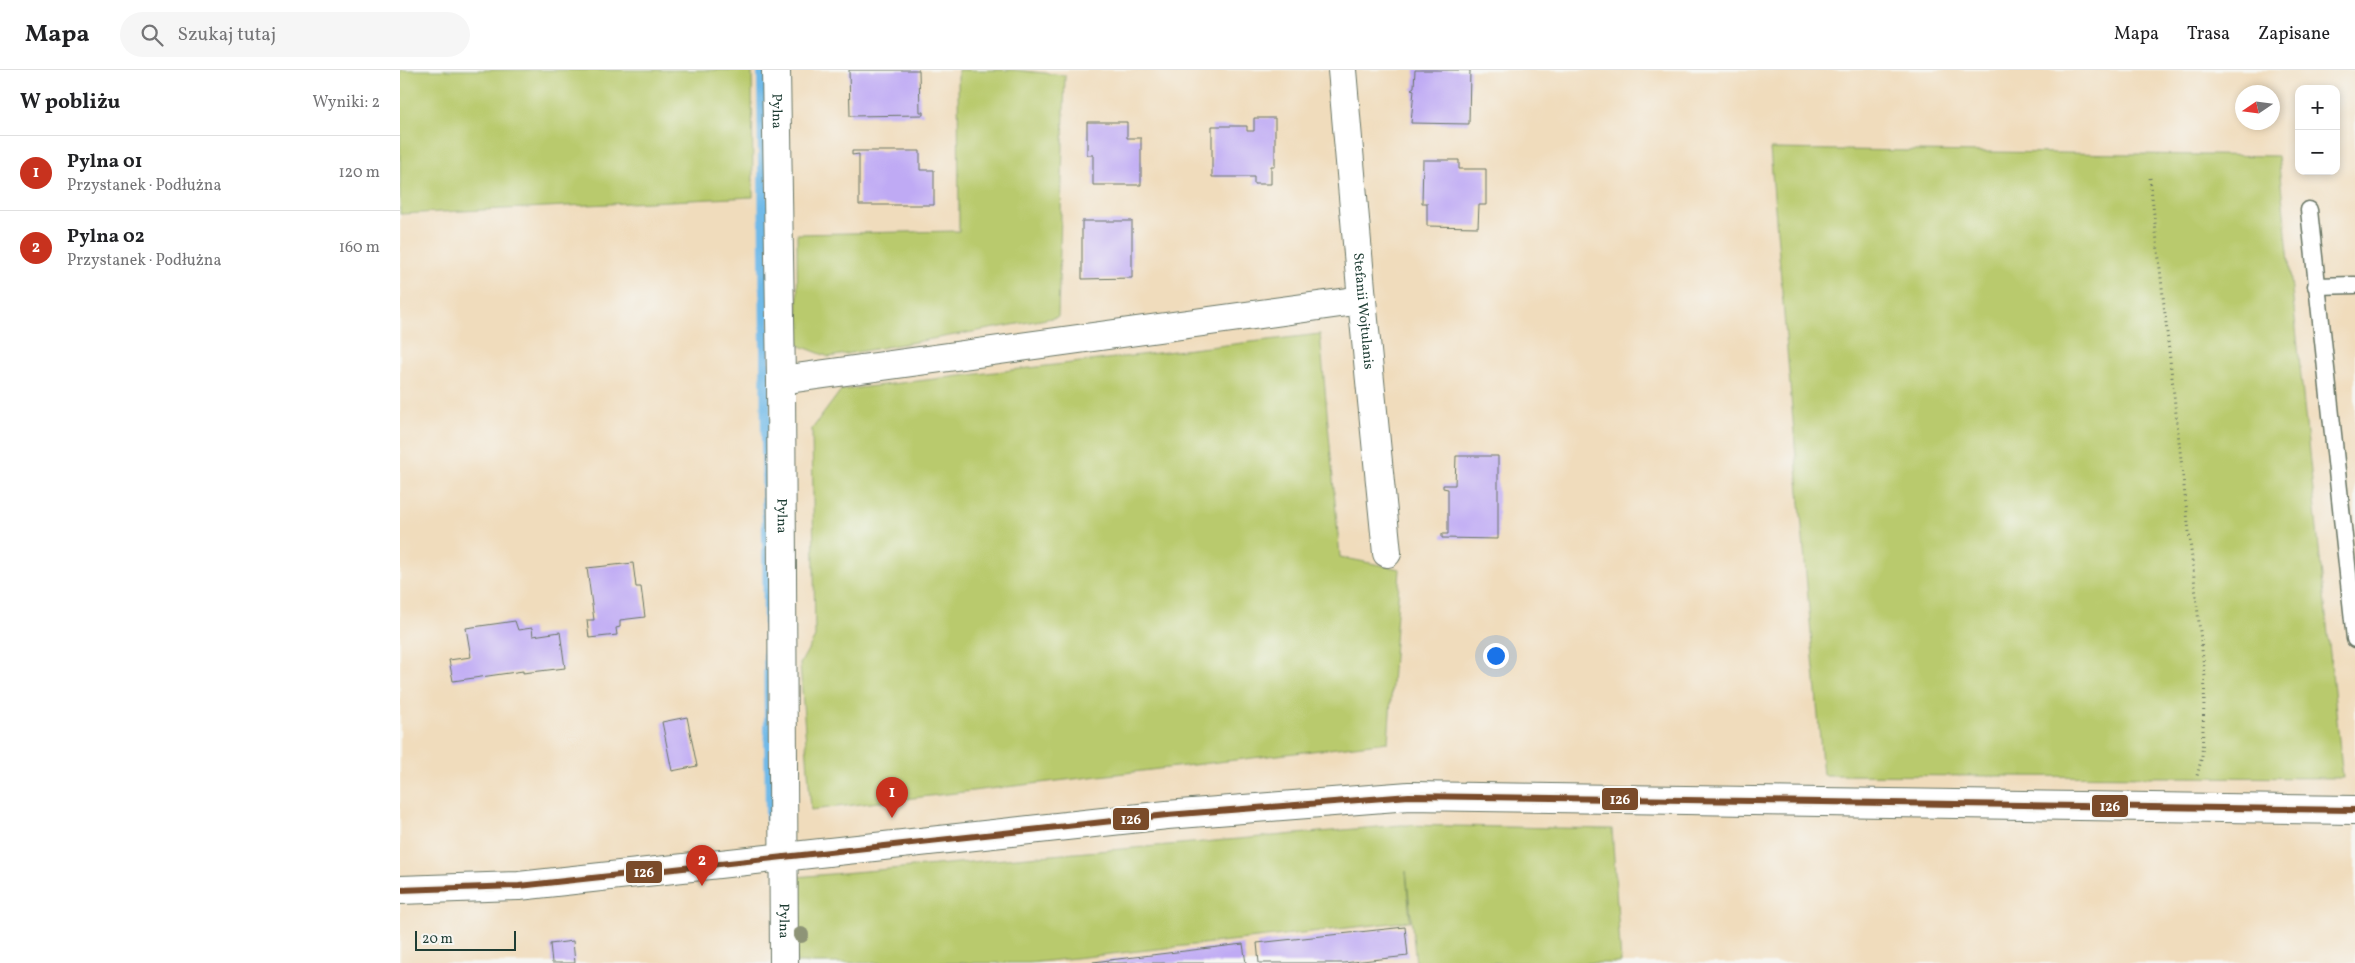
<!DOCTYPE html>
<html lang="pl">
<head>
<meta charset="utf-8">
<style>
  :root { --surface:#fff; --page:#f6f6f6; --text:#202124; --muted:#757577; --line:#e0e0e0; --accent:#c8321e }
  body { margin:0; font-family:Vollkorn,serif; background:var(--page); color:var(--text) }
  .controls { position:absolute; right:15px; top:15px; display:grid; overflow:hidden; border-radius:10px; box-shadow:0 2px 8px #0003 }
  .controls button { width:45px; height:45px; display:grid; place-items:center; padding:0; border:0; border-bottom:1px solid var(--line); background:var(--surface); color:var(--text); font:25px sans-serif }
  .compass { position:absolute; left:1835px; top:15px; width:45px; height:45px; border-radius:50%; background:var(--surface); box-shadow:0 2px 8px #0003; rotate:257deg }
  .scale { position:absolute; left:15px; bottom:12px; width:101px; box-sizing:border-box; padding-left:5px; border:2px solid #1f3d34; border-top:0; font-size:14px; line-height:18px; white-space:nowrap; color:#1f3d34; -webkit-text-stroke:4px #f6f6f2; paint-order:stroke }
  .you { position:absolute; left:1095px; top:585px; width:18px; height:18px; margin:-12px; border:4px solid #fff; border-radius:50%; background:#1a73e8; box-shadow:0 0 0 8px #1a73e833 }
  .badge { display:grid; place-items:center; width:32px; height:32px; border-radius:50%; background:var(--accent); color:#fff; font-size:16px; font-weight:700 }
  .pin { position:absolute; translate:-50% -41px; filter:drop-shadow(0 1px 2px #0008) }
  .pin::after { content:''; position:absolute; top:26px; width:18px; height:15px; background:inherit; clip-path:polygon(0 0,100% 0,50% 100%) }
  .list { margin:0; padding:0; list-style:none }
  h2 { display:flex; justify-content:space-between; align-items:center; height:65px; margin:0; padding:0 20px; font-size:21px }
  h2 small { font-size:16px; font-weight:400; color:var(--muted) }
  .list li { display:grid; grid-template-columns:32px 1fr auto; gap:15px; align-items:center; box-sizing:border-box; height:75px; padding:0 20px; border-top:1px solid var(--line) }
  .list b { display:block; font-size:19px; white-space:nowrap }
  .list p { margin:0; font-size:16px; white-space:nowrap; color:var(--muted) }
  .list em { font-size:16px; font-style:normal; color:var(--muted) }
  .icon { flex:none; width:28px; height:28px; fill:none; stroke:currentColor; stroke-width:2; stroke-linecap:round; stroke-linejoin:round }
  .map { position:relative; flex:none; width:1955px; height:893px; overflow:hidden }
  header { display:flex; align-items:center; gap:30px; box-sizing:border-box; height:70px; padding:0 25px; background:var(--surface); border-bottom:1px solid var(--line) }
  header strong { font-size:24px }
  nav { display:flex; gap:28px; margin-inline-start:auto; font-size:18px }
  .search { width:350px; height:45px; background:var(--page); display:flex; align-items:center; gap:12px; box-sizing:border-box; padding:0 18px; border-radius:28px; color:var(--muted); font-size:19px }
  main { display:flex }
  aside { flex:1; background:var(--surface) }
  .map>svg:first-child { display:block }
</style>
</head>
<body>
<header>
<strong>Mapa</strong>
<div class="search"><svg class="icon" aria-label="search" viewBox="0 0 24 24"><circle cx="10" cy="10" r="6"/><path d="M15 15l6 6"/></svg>Szukaj tutaj</div>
<nav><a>Mapa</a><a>Trasa</a><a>Zapisane</a></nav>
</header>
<main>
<aside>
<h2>W pobliżu<small>Wyniki: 2</small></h2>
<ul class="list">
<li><span class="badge">1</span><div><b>Pylna 01</b><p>Przystanek · Podłużna</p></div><em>120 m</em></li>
<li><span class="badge">2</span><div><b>Pylna 02</b><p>Przystanek · Podłużna</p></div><em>160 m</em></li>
</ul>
</aside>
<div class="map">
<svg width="1955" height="893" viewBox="0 0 1955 893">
  <rect width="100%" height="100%" fill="#f6f6f2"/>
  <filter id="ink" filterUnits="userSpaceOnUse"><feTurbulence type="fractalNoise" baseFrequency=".02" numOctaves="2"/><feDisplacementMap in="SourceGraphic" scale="10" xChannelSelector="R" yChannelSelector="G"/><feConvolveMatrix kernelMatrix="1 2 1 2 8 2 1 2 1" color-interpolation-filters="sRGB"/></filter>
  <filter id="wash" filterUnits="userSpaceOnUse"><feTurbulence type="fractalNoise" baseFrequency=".0096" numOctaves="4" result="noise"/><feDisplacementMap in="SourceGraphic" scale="20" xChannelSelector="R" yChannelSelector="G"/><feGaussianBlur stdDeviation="1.12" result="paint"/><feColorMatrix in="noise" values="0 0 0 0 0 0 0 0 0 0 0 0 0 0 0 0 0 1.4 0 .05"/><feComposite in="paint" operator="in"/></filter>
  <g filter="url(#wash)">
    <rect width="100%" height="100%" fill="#f0dcbc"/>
    <!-- green -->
    <path fill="#b9ca6d" stroke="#6c8450" d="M0 0H352L353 127 0 144Z
      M558 0H613L665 5 658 247 429 287 398 275 397 164 559 161Z
      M1370 79 1878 86 1943 708 1423 705Z
      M920 264 940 487 1000 499 988 672 411 740 400 594 415 567 412 359 441 320Z
      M1001 755 1212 759 1221 893H1016L1006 801 1010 851 630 893H396V807Z"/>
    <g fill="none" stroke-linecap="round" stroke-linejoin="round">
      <!-- stream -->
      <path stroke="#70bae9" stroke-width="10" d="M362 0 370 749"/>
    </g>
    <g id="blocks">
      <!-- building -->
      <path fill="#bfaaf4" d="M449 0H519L520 42H523V45L450 46Z
        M1015 0H1070L1069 54 1011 53 1014 20 1011 19 1014 17Z
        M854 48H875V96H871V114H854V107H812V56H847V61H854Z
        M687 52H727V68H741V115H693V85H687Z
        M452 81H520V100H534V135H459V84L452 85Z
        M1023 90H1059V99H1086V135H1079L1078 157 1027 156V133H1022Z
        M682 151H732V208L682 209Z
        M1056 386H1098V469L1042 468V464H1048V419L1043 418V415H1055Z
        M233 493 236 517H241L245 547 220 550V557L216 558 217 565 189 568 187 550H194L187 498Z
        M115 551 118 560 132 558 133 566 160 562 165 598 123 603V601L53 611 49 590 71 587 66 558Z
        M287 647 297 696 272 701 262 652Z
        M1005 857 1008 886 944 893H859L857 873Z
        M173 871 175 893H152L150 874Z
        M843 874 846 893H693V892Z"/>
    </g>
  </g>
  <g filter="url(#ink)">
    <use href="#blocks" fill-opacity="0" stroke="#687564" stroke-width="1"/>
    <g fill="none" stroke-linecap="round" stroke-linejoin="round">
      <defs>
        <path id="service" d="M1909 140 1955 569
          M1916 216 1955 215"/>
        <g id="minor">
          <path id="s1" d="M376 0 381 310 384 893"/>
          <path id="s2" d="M942 0 962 230 987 483"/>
          <path d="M381 310 962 230"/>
        </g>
        <path id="tertiary" d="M0 820 119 816 767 745 1009 726 1955 740"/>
      </defs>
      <!-- service casing -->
      <use href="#service" stroke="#687564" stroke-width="19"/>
      <!-- minor casing -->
      <use href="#minor" stroke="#687564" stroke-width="30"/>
      <!-- tertiary casing -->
      <use href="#tertiary" stroke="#687564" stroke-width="30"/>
      <!-- path -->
      <path stroke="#687564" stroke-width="3" stroke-dasharray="1 4" stroke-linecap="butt" d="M1750 108 1805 607 1802 686 1797 706"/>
      <!-- service -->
      <use href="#service" stroke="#fff" stroke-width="16"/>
      <!-- minor -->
      <use href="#minor" stroke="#fff" stroke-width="28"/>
      <!-- tertiary -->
      <use href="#tertiary" stroke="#fff" stroke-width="28"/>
      <defs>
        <path id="bus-1" d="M0 820 119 816 767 745 1009 726 1955 740"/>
      </defs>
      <!-- bus-1 casing -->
      <use href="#bus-1" stroke="#f6f6f2" stroke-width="10"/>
      <!-- bus-1 -->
      <use href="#bus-1" stroke="#7a4b2a" stroke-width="6"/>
    </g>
    <!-- trees -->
    <circle fill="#8e9477" cx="401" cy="865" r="8"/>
  </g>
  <g text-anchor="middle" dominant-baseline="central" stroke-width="4" stroke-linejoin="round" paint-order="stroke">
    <!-- street labels -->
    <g font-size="14" fill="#1f3d34" stroke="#f6f6f2">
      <text stroke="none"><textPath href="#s1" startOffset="41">Pylna</textPath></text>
      <text stroke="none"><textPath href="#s2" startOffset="242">Stefanii Wojtulanis</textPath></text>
      <text stroke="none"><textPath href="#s1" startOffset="446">Pylna</textPath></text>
      <text stroke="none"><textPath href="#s1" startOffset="851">Pylna</textPath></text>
    </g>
  </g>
  <g stroke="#f6f6f2" stroke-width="2">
    <rect x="1201" y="717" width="38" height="24" rx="5" fill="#7a4b2a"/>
    <rect x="1691" y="724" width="38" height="24" rx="5" fill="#7a4b2a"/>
    <rect x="712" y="737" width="38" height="24" rx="5" fill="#7a4b2a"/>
    <rect x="225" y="790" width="38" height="24" rx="5" fill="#7a4b2a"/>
  </g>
  <g font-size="14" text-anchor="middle" font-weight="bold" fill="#fff">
    <text x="1220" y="734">126</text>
    <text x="1710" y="741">126</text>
    <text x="731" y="754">126</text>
    <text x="244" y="807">126</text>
  </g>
</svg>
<div class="controls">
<button>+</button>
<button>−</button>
</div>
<svg class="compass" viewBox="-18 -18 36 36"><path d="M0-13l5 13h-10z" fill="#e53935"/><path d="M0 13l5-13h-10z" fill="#757577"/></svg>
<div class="scale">20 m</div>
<div class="you"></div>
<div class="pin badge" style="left:492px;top:748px">1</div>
<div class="pin badge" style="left:302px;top:816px">2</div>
</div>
</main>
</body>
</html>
